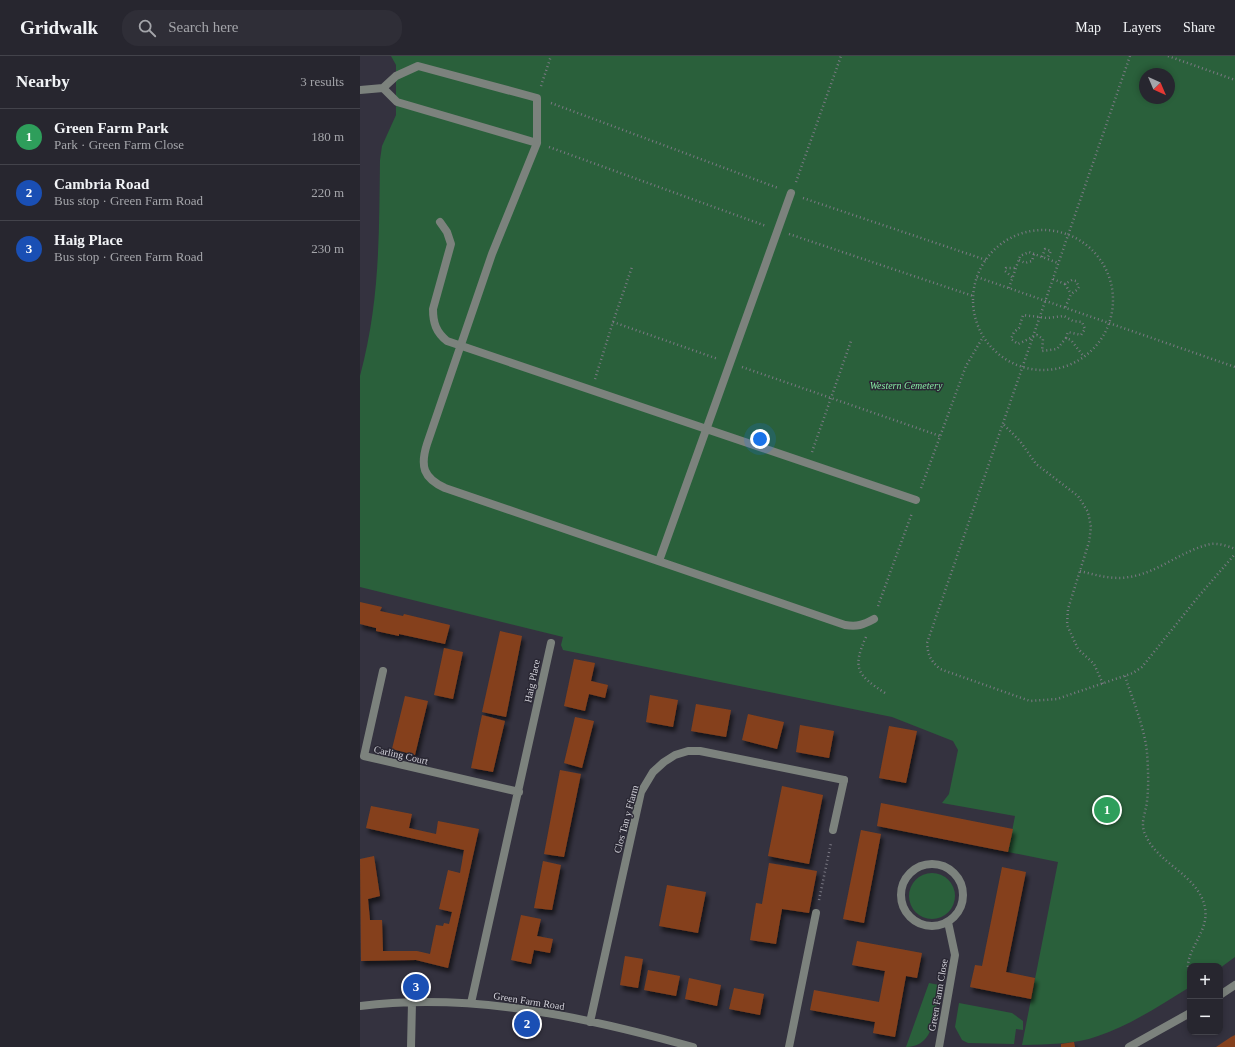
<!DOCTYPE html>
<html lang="en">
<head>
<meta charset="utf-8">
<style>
  :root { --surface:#27262f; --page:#2f2e37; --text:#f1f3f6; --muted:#a4a5aa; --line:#43434b; --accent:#95cc3b }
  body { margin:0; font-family:"Times New Roman",serif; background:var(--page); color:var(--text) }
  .controls { position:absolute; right:12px; bottom:12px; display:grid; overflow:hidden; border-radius:8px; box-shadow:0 2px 6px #0003 }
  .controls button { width:36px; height:36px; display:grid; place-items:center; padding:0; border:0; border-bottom:1px solid var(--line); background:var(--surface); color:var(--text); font:20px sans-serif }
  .compass { position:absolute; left:779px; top:12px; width:36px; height:36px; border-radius:50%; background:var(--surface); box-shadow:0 2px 6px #0003; rotate:136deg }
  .you { position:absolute; left:400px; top:383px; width:14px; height:14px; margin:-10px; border:3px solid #fff; border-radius:50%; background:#1a73e8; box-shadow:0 0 0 6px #1a73e833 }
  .badge { display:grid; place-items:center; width:26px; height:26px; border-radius:50%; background:var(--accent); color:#fff; font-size:13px; font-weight:700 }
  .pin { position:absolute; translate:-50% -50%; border:2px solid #fff; box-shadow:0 1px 4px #0006 }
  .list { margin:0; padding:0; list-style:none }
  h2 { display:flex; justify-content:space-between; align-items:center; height:52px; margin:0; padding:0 16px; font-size:17px }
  h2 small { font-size:13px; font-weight:400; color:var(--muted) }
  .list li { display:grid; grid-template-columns:26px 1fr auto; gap:12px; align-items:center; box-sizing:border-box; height:56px; padding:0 16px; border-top:1px solid var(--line) }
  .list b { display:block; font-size:15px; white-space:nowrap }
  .list p { margin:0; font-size:13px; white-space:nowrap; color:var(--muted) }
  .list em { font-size:13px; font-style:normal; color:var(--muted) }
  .icon { flex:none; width:22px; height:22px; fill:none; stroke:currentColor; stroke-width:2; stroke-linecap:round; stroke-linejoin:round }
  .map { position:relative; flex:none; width:875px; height:991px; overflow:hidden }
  header { display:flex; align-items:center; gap:24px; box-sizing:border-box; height:56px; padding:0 20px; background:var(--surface); border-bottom:1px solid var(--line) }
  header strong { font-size:19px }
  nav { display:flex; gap:22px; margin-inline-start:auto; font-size:14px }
  .search { width:280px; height:36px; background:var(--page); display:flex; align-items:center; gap:10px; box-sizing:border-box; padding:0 14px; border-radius:16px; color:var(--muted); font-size:15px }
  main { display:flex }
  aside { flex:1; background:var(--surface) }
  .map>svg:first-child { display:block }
</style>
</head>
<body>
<header>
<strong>Gridwalk</strong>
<div class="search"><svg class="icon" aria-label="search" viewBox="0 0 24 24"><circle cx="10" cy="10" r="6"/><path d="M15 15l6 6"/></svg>Search here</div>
<nav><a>Map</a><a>Layers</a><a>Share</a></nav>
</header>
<main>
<aside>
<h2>Nearby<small>3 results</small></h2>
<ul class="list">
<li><span class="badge" style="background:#2e9e5b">1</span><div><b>Green Farm Park</b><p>Park · Green Farm Close</p></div><em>180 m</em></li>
<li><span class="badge" style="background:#1a4fb4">2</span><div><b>Cambria Road</b><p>Bus stop · Green Farm Road</p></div><em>220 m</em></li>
<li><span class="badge" style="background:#1a4fb4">3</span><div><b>Haig Place</b><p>Bus stop · Green Farm Road</p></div><em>230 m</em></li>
</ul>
</aside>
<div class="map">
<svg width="875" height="991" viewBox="0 0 875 991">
  <defs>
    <filter id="shadow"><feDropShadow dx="2.5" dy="4.5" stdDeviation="2" flood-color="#0009"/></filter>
  </defs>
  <rect width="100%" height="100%" fill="#34323f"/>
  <!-- green -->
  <path fill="#2a603b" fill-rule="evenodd" d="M31 0H875V901L860 912V910H830V931C802 948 769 970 738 980 714 989 687 988 662 989L698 806 648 796 655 760 582 747 589 738 598 694 593 685 532 661 203 594 201 589 203 581 0 531V320C20 245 19 180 20 104L22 90 36 59V9ZM785 18H809V42H785Z
    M549 840a23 23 0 1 1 46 0a23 23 0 1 1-46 0Z
    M569 927 579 929C575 952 577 991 546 991Z
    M599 947 652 957 663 965V974L656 973 654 988 608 987 602 984 595 971Z"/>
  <!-- building -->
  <path fill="#85411c" filter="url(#shadow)" d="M0 546 22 551 20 555 43 560 44 558 90 569 85 588 39 578V580L16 575V572L0 568Z
    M140 575 162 580 146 661 122 656Z
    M84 592 103 596 93 643 74 639Z
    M214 603 235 607 231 625 248 629 245 642 229 638 225 655 204 650Z
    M290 639 318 644 313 671 286 666Z
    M45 640 68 645 55 699 32 693Z
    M336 648 371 654 366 681 331 675Z
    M388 658 424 666 417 693 382 684Z
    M122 659 145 665 133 716 111 712Z
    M215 661 234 665 222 712 204 707Z
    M440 669 474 675 469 702 436 696Z
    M529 670 557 675 546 727 519 722Z
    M200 714 221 718 204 801 184 798Z
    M422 730 463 739 449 808 408 800Z
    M521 747 653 773 648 796 517 770Z
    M11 750 52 758 49 772 76 778 78 765 119 773 88 912 56 904 1 905 0 803 14 800 20 840 8 843 10 864H22L23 895H57L70 898 76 869 83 870 84 867 89 868 92 856 79 853 88 814 100 817 104 794 6 772Z
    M501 774 521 778 504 867 483 863Z
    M183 805 201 809 192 854 174 852Z
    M409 807 457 815 449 857 422 853 416 888 390 884 396 847 402 848Z
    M642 811 666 816 646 916 675 922 671 943 610 931 615 909 622 910Z
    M307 829 346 836 338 877 299 870Z
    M161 859 181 863 177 880 193 883 190 897 174 894 171 908 151 904Z
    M497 885 562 897 557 922 546 920 535 981 513 977 515 966 450 954 454 934 519 946 525 915 492 909Z
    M265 900 283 903 278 932 260 929Z
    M288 914 320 920 316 940 284 934Z
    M329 922 361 929 357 950 325 943Z
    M374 932 404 938 400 959 369 953Z
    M875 979V991H856L871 981Z
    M714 986 715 991H701V988Z"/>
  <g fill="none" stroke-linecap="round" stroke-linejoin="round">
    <!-- path -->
    <path stroke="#7b7984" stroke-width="2.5" stroke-dasharray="1 3" stroke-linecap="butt" d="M770 0 567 587C568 600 571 605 580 613L670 645 697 643 773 617 782 611 838 541 875 498
      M808 0 875 24
      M181 30 191 0
      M191 47 418 132
      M189 91 406 170
      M436 126 481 0
      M443 142 626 204
      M613 244a70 70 0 1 1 140 0a70 70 0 1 1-140 0Z
      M429 178 613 240
      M682 201 685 193 691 195 687 203
      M659 204 665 207 672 205 674 198
      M617 221 875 311
      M652 221 645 215 646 212H656
      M693 223 705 228 712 224 716 225 719 231 717 234 711 238 705 252
      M705 228 711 238
      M649 232 660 200 669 196 698 207
      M253 266 358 303
      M706 282 708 276 721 279 725 273 722 266 713 265 704 260 687 262 663 259 659 272 654 276 651 283 658 288 677 279 683 283 682 295 697 293 706 282 711 284 724 301
      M382 311 580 380
      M235 323 253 266 272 211
      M644 369 660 385 676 408 718 440 728 456 731 471 729 486 708 553 707 569 718 593 734 608 743 628
      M452 396 491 285
      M561 432 606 310 623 281
      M720 515C736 519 752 524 769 521 798 517 822 494 851 488 858 487 868 490 875 493
      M518 550 552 457
      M506 581C492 612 497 619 525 637
      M765 620C773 645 784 670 787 696 788 711 789 729 787 745 786 758 779 767 786 780 799 809 839 819 845 852 850 878 820 898 830 920
      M459 844 471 787"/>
    <!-- lane -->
    <path stroke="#7c827d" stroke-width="8" d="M23 32 36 20 58 10 177 42V87L132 198 67 388C60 410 63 422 85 432L485 569C497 571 503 569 514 563
      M0 34 23 32 37 46 177 87
      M80 166 87 176 91 188 73 253C73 267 76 276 87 285L556 444
      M299 505 431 137
      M473 774 484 724
      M429 991 456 857"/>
    <!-- street -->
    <path stroke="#7c827d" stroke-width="8" d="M23 615 4 700 159 736
      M541 839a31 31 0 1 1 62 0a31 31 0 1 1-62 0Z
      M860 939 875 929
      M111 947 191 587
      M0 950C113 936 225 961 333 991
      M230 966 281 736 293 716 304 706 315 699 328 695H340L484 724
      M51 991 52 946
      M579 991 595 899 588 866
      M769 991 830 957"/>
  </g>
  <g text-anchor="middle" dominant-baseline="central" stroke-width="3" stroke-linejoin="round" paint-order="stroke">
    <!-- park labels -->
    <g font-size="10" font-style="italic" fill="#86e9a3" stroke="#2a2834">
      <text x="546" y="329">Western Cemetery</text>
    </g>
    <!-- street labels -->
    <g font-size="10" fill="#d5d4dc" stroke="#2a2834">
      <text transform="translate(172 625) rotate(-78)">Haig Place</text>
      <text transform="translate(41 699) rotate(13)">Carling Court</text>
      <text transform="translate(266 763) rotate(-75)">Clos Tan y Ffarm</text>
      <text transform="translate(578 939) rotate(-80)">Green Farm Close</text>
      <text transform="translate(169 945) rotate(9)">Green Farm Road</text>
    </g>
  </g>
</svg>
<div class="controls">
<button>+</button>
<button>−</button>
</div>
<svg class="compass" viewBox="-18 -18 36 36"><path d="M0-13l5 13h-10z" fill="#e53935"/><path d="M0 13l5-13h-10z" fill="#a4a5aa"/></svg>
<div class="you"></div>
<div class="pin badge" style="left:747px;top:754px;background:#2e9e5b">1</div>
<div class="pin badge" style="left:167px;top:968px;background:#1a4fb4">2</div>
<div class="pin badge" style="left:56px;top:931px;background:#1a4fb4">3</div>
</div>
</main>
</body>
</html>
